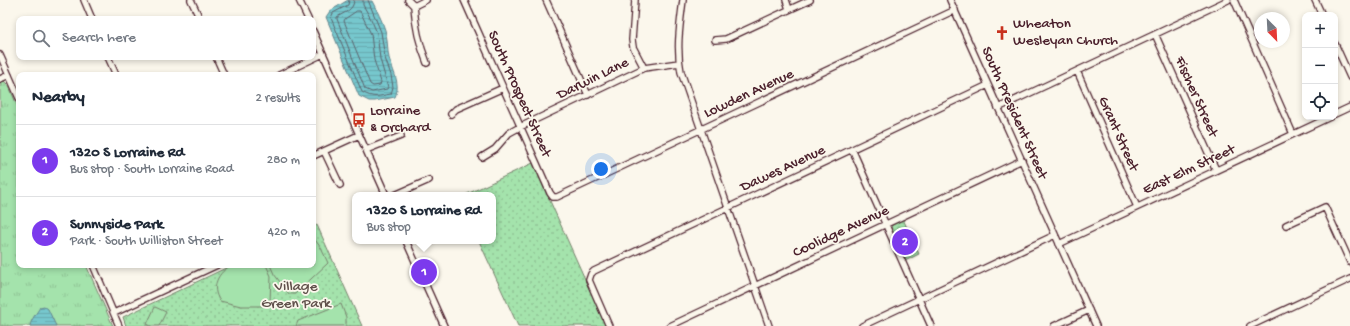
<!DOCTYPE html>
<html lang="en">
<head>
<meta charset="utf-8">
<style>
  :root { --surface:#fff; --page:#f6f6f7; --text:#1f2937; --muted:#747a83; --line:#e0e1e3; --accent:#7c3aed }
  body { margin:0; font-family:"Gochi Hand",sans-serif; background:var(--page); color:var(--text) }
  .controls { position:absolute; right:12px; top:12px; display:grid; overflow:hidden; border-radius:8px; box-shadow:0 2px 6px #0003 }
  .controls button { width:36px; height:36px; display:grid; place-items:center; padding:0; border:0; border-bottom:1px solid var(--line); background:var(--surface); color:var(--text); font:20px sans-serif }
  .compass { position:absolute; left:1254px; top:12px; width:36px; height:36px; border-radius:50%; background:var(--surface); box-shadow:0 2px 6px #0003; rotate:156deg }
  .you { position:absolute; left:601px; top:169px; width:14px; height:14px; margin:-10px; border:3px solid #fff; border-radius:50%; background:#1a73e8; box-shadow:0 0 0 6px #1a73e833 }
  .badge { display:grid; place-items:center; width:26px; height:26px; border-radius:50%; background:var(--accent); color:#fff; font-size:13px; font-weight:700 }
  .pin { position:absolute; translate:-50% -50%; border:2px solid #fff; box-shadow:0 1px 4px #0006 }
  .popup { position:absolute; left:352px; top:192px; width:144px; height:52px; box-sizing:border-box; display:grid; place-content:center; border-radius:8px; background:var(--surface); filter:drop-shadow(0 1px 3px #0005); font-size:13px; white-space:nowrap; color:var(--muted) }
  .popup b { font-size:15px; color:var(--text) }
  .popup::after { content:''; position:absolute; left:50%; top:100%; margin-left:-8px; border:8px solid transparent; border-top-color:var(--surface) }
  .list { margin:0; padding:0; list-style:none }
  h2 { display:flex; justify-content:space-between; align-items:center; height:52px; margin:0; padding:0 16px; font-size:17px }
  h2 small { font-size:13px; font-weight:400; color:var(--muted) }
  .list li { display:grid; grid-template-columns:26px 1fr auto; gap:12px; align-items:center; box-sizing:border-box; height:72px; padding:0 16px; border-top:1px solid var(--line) }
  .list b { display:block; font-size:15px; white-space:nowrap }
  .list p { margin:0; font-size:13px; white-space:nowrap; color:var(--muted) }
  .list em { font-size:13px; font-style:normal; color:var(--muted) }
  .icon { flex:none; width:22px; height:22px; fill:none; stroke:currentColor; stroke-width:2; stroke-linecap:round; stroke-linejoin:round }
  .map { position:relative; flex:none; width:1350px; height:326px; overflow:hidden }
  .search { position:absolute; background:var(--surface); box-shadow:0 2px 6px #0003; left:16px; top:16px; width:300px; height:44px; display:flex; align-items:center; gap:10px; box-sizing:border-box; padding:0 14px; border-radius:8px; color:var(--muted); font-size:15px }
  .panel { position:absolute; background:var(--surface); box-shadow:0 2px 6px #0003; left:16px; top:72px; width:300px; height:196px; border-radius:8px }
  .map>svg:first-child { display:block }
</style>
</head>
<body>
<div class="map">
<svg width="1350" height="326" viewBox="0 0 1350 326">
  <defs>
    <pattern id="grass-tufts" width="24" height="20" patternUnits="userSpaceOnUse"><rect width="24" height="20" fill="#a4e3ac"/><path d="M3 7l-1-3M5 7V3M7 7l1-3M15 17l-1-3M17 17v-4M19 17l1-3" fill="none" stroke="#8fc294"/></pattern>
    <pattern id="park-dots" width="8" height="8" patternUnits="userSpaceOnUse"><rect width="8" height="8" fill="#a4e3ac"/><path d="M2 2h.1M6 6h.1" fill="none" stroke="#8fc294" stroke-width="1.8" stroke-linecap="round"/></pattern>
    <pattern id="water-rules" width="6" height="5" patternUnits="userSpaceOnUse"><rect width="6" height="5" fill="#76c7cd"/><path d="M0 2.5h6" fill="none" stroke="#68aab0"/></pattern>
  </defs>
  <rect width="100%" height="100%" fill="#fbf7ec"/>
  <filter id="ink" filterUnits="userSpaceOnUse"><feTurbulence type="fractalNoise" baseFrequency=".025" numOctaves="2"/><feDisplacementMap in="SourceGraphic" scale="8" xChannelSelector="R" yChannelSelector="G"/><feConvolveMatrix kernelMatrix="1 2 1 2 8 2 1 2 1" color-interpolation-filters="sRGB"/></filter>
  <g filter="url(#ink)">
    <!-- grass -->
    <path fill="url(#grass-tufts)" stroke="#77816c" d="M4 81 9 86 19 110V265H86L113 326H0V82Z"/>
    <!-- park -->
    <path fill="url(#park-dots)" stroke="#77816c" d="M533 163 606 326H518L479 241H493V195H465Z
      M903 219 919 254 905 261 891 227 892 225Z
      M317 225 362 326H126L123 317 232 265H313V227Z"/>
    <!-- pitch -->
    <path fill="#a4e3ac" stroke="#77816c" d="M313 237 321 248 328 263 295 294H289L274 274 270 265H313Z
      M232 265H266L271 276 270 302 266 306H241L220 301C210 287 218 272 232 265Z
      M341 304 346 317V326H296L298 321Z
      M155 307 166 312 159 326H151L147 324Z"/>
    <!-- water -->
    <path fill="url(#water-rules)" stroke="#64848c" d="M348 0 372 1C377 11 382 20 385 30 388 39 387 49 389 58 393 71 401 84 395 97L375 101H369L359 96 326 17 330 11Z
      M44 306 48 309 56 326H30C31 319 37 313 40 307Z"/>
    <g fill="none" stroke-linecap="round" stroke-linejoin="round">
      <!-- shore -->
      <path stroke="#5c626c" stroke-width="1" d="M349 0 348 5 333 13 331 18 362 92C374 99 378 96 391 94L393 87 391 75 385 58 381 32 368 0
        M354 0C354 10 345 12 337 17V19L365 89 372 92 387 89 388 87 380 59 377 33 371 19 363 5V0
        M357 11H360L371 34 374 60 381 82 380 85 373 86 370 84 344 21 345 19Z"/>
      <defs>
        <path id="minor" d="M84 0 92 19
          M191 0 200 19
          M299 0 308 19
          M408 0 414 6
          M464 0 550 193 553 197H557L955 10
          M546 0 588 95
          M635 0 632 40 633 47 644 68
          M683 0C680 24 676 48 681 72L769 326
          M786 0 789 9
          M950 0 1096 326
          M1234 0 1293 134
          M1315 0 1322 15
          M414 6C415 24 420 46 427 63
          M414 6 426 0
          M313 31 386 195
          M1155 34 1216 170
          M715 40 726 39 810 0
          M1335 44 1350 77
          M0 55 19 98
          M108 57 116 75
          M216 57 224 75
          M1077 71 1137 207
          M279 75 323 54
          M0 79 9 75
          M998 108 1228 0
          M451 114 456 109 503 88
          M1335 114 1350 107
          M852 149 931 326
          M366 150 401 136
          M324 151 340 185
          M313 156 359 135
          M482 157 495 149 509 133 520 127 644 68 679 63
          M395 195 429 180
          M1286 225 1325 207 1350 262
          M406 241 444 326
          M1059 244 1330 117
          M93 265 119 326
          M114 313 217 265
          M609 326 589 280 591 274 594 271 988 85
          M670 326 1022 160
          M862 326 1055 235
          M1054 326 1089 310
          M1250 326 1350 279"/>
      </defs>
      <!-- minor casing -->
      <use href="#minor" stroke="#4a1f2b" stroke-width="8"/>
      <!-- minor -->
      <use href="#minor" stroke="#fbf7ec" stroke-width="5.5"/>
    </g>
  </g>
  <!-- icons -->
  <defs>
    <symbol id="church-bare" viewBox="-9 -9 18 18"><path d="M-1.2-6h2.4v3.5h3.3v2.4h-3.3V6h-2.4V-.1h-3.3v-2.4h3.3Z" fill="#c8321e" stroke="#fbf7ec" stroke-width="2.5" paint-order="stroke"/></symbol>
    <symbol id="bus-bare" viewBox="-9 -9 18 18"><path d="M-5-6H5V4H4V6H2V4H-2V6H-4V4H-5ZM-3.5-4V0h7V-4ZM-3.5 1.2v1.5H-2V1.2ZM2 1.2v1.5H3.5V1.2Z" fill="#c8321e" stroke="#fbf7ec" stroke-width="2.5" paint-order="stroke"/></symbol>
  </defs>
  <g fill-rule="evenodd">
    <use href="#church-bare" x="992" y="23" width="20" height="20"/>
    <use href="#bus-bare" x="349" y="110" width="20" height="20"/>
  </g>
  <g text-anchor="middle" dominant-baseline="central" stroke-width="3.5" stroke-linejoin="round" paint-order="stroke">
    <!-- poi labels -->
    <g font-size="15" fill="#4a1f2b" stroke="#fbf7ec" text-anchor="start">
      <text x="1013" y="24">Wheaton<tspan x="1013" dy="17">Wesleyan Church</tspan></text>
      <text x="370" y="111">Lorraine<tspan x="370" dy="17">&amp; Orchard</tspan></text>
    </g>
    <!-- street labels -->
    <g font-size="15" fill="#4a1f2b" stroke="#fbf7ec">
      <text transform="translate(593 79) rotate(-26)">Darwin Lane</text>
      <text transform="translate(519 94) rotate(66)">South Prospect Street</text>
      <text transform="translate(749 94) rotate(-25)">Lowden Avenue</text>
      <text transform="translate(1196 97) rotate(66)">Fischer Street</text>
      <text transform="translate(1014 113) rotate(66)">South President Street</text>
      <text transform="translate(1118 134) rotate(66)">Grant Street</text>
      <text transform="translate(783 169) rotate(-25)">Dawes Avenue</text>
      <text transform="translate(1189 170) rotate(-25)">East Elm Street</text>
      <text transform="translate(841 232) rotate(-25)">Coolidge Avenue</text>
    </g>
    <!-- park labels -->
    <g font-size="15" fill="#60504b" stroke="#fbf7ec">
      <text x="296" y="287">Village<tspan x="296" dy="17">Green Park</tspan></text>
    </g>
  </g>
</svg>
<div class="controls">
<button>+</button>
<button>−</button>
<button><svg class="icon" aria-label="locate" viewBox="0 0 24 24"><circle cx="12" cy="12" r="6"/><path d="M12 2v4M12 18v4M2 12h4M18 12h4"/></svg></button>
</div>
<svg class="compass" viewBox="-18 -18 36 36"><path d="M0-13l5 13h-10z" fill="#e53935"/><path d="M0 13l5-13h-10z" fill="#747a83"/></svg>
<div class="you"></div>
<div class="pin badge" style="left:424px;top:272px">1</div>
<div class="popup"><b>1320 S Lorraine Rd</b>Bus stop</div>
<div class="pin badge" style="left:905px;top:242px">2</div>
<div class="search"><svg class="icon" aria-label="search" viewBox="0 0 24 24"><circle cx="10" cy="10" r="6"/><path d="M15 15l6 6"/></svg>Search here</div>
<section class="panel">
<h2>Nearby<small>2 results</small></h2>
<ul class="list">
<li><span class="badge">1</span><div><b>1320 S Lorraine Rd</b><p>Bus stop · South Lorraine Road</p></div><em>280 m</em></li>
<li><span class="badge">2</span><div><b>Sunnyside Park</b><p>Park · South Williston Street</p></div><em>420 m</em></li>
</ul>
</section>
</div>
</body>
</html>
